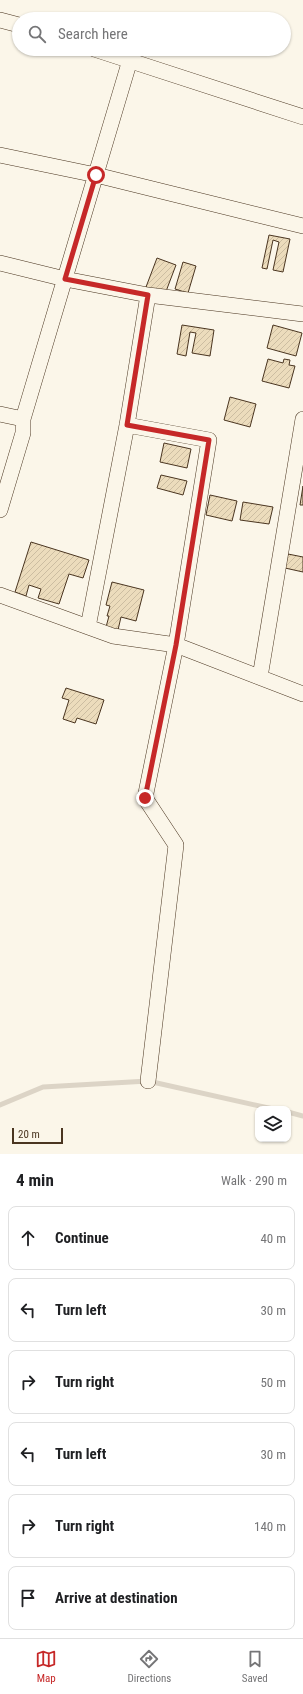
<!DOCTYPE html>
<html lang="en">
<head>
<meta charset="utf-8">
<style>
  :root { --surface:#fff; --page:#f2f2f2; --text:#202124; --muted:#757577; --line:#e0e0e0; --accent:#c62828 }
  body { margin:0; font-family:"Roboto Condensed",sans-serif; background:var(--page); color:var(--text) }
  .controls { position:absolute; right:12px; bottom:12px; display:grid; overflow:hidden; border-radius:8px; box-shadow:0 1px 3px #0004 }
  .controls button { width:36px; height:36px; display:grid; place-items:center; padding:0; border:0; border-bottom:1px solid var(--line); background:var(--surface); color:var(--text); font:20px sans-serif }
  .scale { position:absolute; left:12px; bottom:10px; width:51px; box-sizing:border-box; padding-left:4px; border:2px solid #4a3520; border-top:0; font-size:11px; line-height:14px; white-space:nowrap; color:#4a3520; -webkit-text-stroke:3px #fbf6e9; paint-order:stroke }
  .stop { position:absolute; width:12px; height:12px; margin:-9px; border:3px solid #c62828; border-radius:50%; background:#fff }
  .stop.end { background:#c62828; border-color:#fff; box-shadow:0 1px 4px #0008 }
  .list { margin:0; padding:0; list-style:none }
  h2 { display:flex; justify-content:space-between; align-items:center; height:52px; margin:0; padding:0 16px; font-size:17px }
  h2 small { font-size:13px; font-weight:400; color:var(--muted) }
  .list li { display:grid; grid-template-columns:26px 1fr auto; gap:12px; align-items:center; box-sizing:border-box; height:64px; margin:0 8px 8px; padding:0 8px; border:1px solid var(--line); border-radius:8px }
  .list b { display:block; font-size:15px; white-space:nowrap }
  .list em { font-size:13px; font-style:normal; color:var(--muted) }
  .icon { flex:none; width:22px; height:22px; fill:none; stroke:currentColor; stroke-width:2; stroke-linecap:round; stroke-linejoin:round }
  .map { position:relative; flex:none; width:303px; height:1154px; overflow:hidden }
  .search { position:absolute; background:var(--surface); box-shadow:0 1px 3px #0004; left:12px; right:12px; top:12px; height:44px; display:flex; align-items:center; gap:10px; box-sizing:border-box; padding:0 14px; border-radius:22px; color:var(--muted); font-size:15px }
  .sheet { height:484px; background:var(--surface) }
  nav { display:flex; justify-content:space-around; align-items:center; box-sizing:border-box; height:56px; border-top:1px solid var(--line); background:var(--surface); font-size:11px; color:var(--muted) }
  nav a { display:grid; justify-items:center; gap:2px }
  nav .on { color:var(--accent) }
  .map>svg:first-child { display:block }
</style>
</head>
<body>
<div class="map">
<svg width="303" height="1154" viewBox="0 0 303 1154">
  <defs>
    <pattern id="building-hatch" width="6" height="6" patternUnits="userSpaceOnUse"><rect width="6" height="6" fill="#ecdcbc"/><path d="M-1 1l2-2M0 6l6-6M5 7l2-2" fill="none" stroke="#ccbda1"/></pattern>
  </defs>
  <rect width="100%" height="100%" fill="#fbf6e9"/>
  <g fill="none" stroke-linecap="round" stroke-linejoin="round">
    <!-- stream -->
    <path stroke="#dcd4c6" stroke-width="5" d="M0 1105 43 1087 148 1081 273 1109
      M288 1112 303 1116"/>
  </g>
  <!-- building -->
  <path fill="url(#building-hatch)" stroke="#4a3520" d="M269 235 290 239 283 272 273 270 279 242 273 240 267 269 262 268Z
    M157 258 176 265 165 294 146 287Z
    M183 262 196 266 188 293 175 289Z
    M182 325 214 330 210 356 192 353 196 333 190 332 186 356 177 354Z
    M273 325 302 333 296 356 267 348Z
    M268 359 283 363 284 359 290 360 289 365 295 366 289 388 262 381Z
    M230 397 256 404 250 427 224 420Z
    M164 443 191 449 187 468 160 462Z
    M161 475 187 481 183 495 157 488Z
    M303 486V505H300Z
    M210 495 237 501 232 521 206 515Z
    M243 502 273 507 269 524 240 520Z
    M31 542 89 560 83 578 69 574 59 604 38 598 41 589 29 585 26 596 15 592Z
    M288 554 303 557V572L285 568Z
    M112 582 144 590 136 621 121 617 118 630 106 627 109 616H107L110 606 106 605Z
    M66 688 104 700 96 724 77 718 75 723 63 719 69 700 62 698Z"/>
  <g fill="none" stroke-linecap="round" stroke-linejoin="round">
    <defs>
      <path id="minor" d="M0 20 19 25
        M94 49 303 117
        M0 155 96 175 303 226
        M0 263 65 279 148 295 303 314
        M0 414 23 419
        M127 425 209 440 176 645 145 798 176 845 148 1081
        M0 510 23 433V419L130 60
        M0 595 113 636 176 645 303 694
        M88 627 127 425 148 295
        M260 677 303 419"/>
    </defs>
    <!-- minor casing -->
    <use href="#minor" stroke="#4a3520" stroke-width="16"/>
    <!-- minor -->
    <use href="#minor" stroke="#fbf6e9" stroke-width="15"/>
  </g>
  <g fill="none" stroke-linecap="round" stroke-linejoin="round">
    <!-- route -->
    <path stroke="#c62828" stroke-width="5" d="M96 175 65 279 148 295 127 425 209 440 176 645 145 798"/>
  </g>
</svg>
<div class="controls">
<button><svg class="icon" aria-label="layers" viewBox="0 0 24 24"><path d="M12 4l9 5-9 5-9-5zM3 14l9 5 9-5"/></svg></button>
</div>
<div class="scale">20 m</div>
<div class="stop" style="left:96px;top:175px"></div>
<div class="stop end" style="left:145px;top:798px"></div>
<div class="search"><svg class="icon" aria-label="search" viewBox="0 0 24 24"><circle cx="10" cy="10" r="6"/><path d="M15 15l6 6"/></svg>Search here</div>
</div>
<section class="sheet">
<h2>4 min<small>Walk · 290 m</small></h2>
<ul class="list">
<li><svg class="icon" aria-label="ahead" viewBox="0 0 24 24"><path d="M12 20V5M6 11l6-6 6 6"/></svg><div><b>Continue</b></div><em>40 m</em></li>
<li><svg class="icon" aria-label="left" viewBox="0 0 24 24"><path d="M17 20v-9H6M10 6l-5 5 5 5"/></svg><div><b>Turn left</b></div><em>30 m</em></li>
<li><svg class="icon" aria-label="right" viewBox="0 0 24 24"><path d="M7 20v-9h11M14 6l5 5-5 5"/></svg><div><b>Turn right</b></div><em>50 m</em></li>
<li><svg class="icon" aria-label="left" viewBox="0 0 24 24"><path d="M17 20v-9H6M10 6l-5 5 5 5"/></svg><div><b>Turn left</b></div><em>30 m</em></li>
<li><svg class="icon" aria-label="right" viewBox="0 0 24 24"><path d="M7 20v-9h11M14 6l5 5-5 5"/></svg><div><b>Turn right</b></div><em>140 m</em></li>
<li><svg class="icon" aria-label="arrive" viewBox="0 0 24 24"><path d="M6 21V4h12l-3 4 3 4H6"/></svg><div><b>Arrive at destination</b></div></li>
</ul>
</section>
<nav>
<a class="on"><svg class="icon" aria-label="map" viewBox="0 0 24 24"><path d="M3 6l6-2 6 2 6-2v14l-6 2-6-2-6 2zM9 4v14M15 6v14"/></svg>Map</a>
<a><svg class="icon" aria-label="directions" viewBox="0 0 24 24"><path d="M12 3l9 9-9 9-9-9zM9 14v-3h6M13 9l2 2-2 2"/></svg>Directions</a>
<a><svg class="icon" aria-label="saved" viewBox="0 0 24 24"><path d="M7 4h10v16l-5-4-5 4z"/></svg>Saved</a>
</nav>
</body>
</html>
